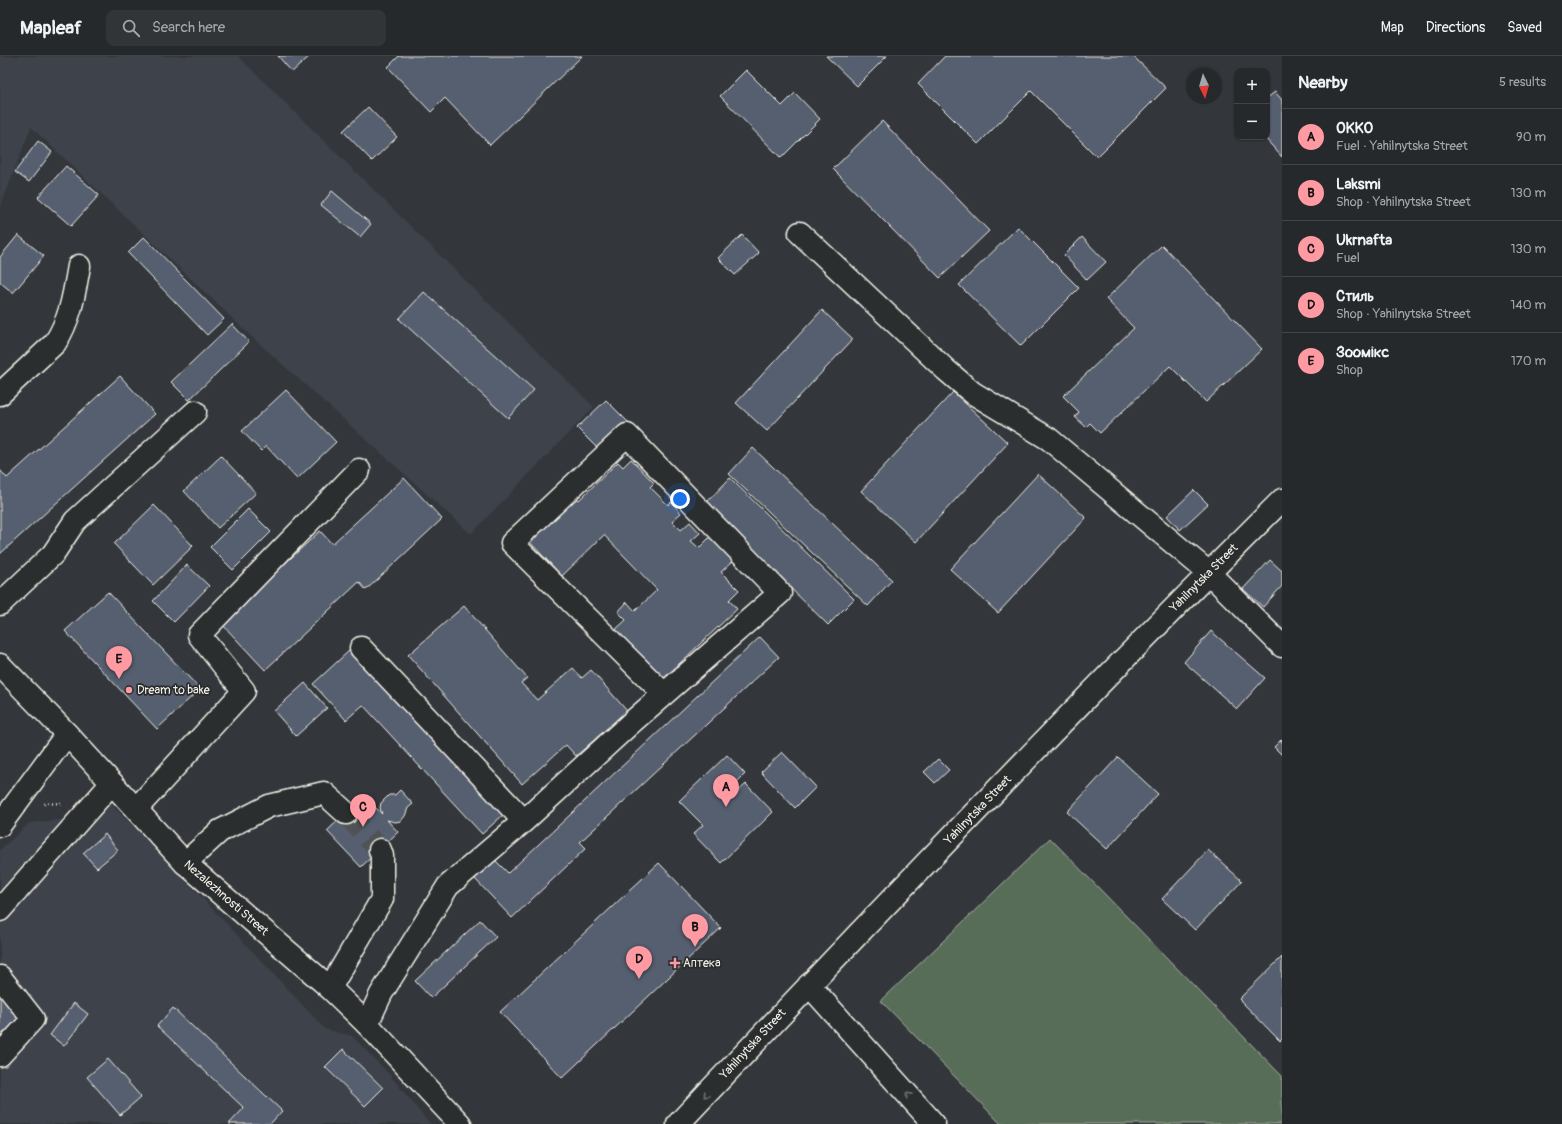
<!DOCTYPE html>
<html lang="en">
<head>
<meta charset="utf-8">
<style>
  :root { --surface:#26292c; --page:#323538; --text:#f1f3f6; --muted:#a4a6a9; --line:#424548; --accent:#ff9aa2 }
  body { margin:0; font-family:Pangolin,sans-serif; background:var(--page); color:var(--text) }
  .controls { position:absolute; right:12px; top:12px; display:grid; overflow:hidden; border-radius:8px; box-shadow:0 1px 3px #0004 }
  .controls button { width:36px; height:36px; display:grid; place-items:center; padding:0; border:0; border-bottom:1px solid var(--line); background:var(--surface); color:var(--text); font:20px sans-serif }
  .compass { position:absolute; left:1186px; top:12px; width:36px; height:36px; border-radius:50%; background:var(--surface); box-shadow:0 1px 3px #0004; rotate:175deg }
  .you { position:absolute; left:680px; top:443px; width:14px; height:14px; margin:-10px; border:3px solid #fff; border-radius:50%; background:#1a73e8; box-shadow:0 0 0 6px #1a73e833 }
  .badge { display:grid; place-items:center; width:26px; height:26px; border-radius:50%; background:var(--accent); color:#111; font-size:13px; font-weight:700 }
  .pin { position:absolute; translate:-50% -33px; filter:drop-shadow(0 1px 2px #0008) }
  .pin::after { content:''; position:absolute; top:21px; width:14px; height:12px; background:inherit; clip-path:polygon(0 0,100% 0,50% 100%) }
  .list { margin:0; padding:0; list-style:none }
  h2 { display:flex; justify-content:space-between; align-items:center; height:52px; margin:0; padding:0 16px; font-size:17px }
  h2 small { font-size:13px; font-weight:400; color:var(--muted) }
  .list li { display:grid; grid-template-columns:26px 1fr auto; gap:12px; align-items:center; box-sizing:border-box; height:56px; padding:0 16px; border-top:1px solid var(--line) }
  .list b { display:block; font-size:15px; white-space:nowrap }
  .list p { margin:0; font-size:13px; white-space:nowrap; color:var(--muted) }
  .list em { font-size:13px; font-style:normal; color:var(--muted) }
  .icon { flex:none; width:22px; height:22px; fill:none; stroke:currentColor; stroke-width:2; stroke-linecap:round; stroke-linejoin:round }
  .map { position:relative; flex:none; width:1282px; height:1068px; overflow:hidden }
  header { display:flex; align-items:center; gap:24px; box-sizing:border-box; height:56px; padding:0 20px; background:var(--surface); border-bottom:1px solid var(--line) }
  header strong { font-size:19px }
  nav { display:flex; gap:22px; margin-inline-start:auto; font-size:14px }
  .search { width:280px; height:36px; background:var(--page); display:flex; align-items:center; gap:10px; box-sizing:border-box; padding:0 14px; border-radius:8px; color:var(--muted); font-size:15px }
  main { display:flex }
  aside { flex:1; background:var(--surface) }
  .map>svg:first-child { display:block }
</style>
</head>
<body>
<header>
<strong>Mapleaf</strong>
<div class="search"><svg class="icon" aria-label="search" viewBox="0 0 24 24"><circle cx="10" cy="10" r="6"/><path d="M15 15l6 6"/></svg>Search here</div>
<nav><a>Map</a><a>Directions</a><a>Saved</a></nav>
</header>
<main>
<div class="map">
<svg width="1282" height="1068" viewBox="0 0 1282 1068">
  <rect width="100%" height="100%" fill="#33373b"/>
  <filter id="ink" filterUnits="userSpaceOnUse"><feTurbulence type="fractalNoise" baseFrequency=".025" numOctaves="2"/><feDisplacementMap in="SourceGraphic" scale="8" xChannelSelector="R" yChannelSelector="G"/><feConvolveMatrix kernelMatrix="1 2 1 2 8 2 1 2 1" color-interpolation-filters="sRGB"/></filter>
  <g filter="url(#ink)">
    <!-- built -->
    <path fill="#3d434b" d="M0 0H238L594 351 471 478 252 281 31 71 0 152Z
      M105 742 166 803 325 973 352 980 389 1018 430 1068H0V794L29 767 86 761Z"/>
    <!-- green -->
    <path fill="#586d58" stroke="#a6afa0" d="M1050 782 1282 1020V1068H1001L881 945Z"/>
    <!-- building -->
    <path fill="#555e6f" stroke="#f4f1e8" d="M278 0H310L292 16Z
      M399 0H582L490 89 445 42 431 56 388 11Z
      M826 0H887L857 30Z
      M945 0H1133L1166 32 1097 101 1031 35 978 88 918 28Z
      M746 14 782 50 795 37 820 63 781 102 720 40Z
      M1275 36 1282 44V101L1264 81H1267V42Z
      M368 51 397 81 372 105 343 75Z
      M882 65 989 175 940 222 833 113Z
      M38 85 52 96 29 126 15 116Z
      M66 110 99 139 71 170 38 141Z
      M332 135 371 168 360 181 321 149Z
      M1018 171 1079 232 1021 290 959 229Z
      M18 179 44 200 13 237 0 226V201Z
      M742 179 759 197 735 219 718 202Z
      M144 181 224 263 207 279 128 197Z
      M1082 181 1106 206 1087 224 1064 199Z
      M1162 189 1262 293 1206 346 1170 310 1100 377 1090 367 1086 371 1075 361 1079 356 1063 340 1134 272 1106 243Z
      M424 236 534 334 508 362 399 263Z
      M822 254 853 283 767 375 736 347Z
      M232 268 249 286 189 344 171 326Z
      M120 320 155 358 0 498V414L7 422Z
      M286 334 336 386 297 423 266 390 261 395 242 375Z
      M953 336 1008 387 916 486 861 435Z
      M606 344 628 366 599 394 577 372Z
      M753 392 892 524 868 550 729 418Z
      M221 400 256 437 218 472 184 435Z
      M631 403 654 427 650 431 668 449 671 446 681 457 672 465 681 474 690 466 700 477 691 485 699 492 711 480 734 504 721 516 739 534 729 544 737 553 662 624 614 575 626 564 618 556 627 546 635 555 657 534 604 479 562 520 527 483 573 438 579 444 618 406 623 411Z
      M1038 418 1086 462 998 557 950 513Z
      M404 422 442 463 366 534 359 526 265 614 221 567 320 475 332 488Z
      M730 422 854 543 828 569 705 448Z
      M1194 434 1208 448 1180 474 1167 460Z
      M154 449 193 490 153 529 114 488Z
      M248 453 271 476 233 514 210 491Z
      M1270 504 1282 515V530L1263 551 1243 533Z
      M187 509 209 530 174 566 153 545Z
      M108 536 200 633 157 673 65 575Z
      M464 550 527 622 521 627 537 644 573 612 582 622 591 614 627 655 576 700 566 689 522 728 408 599Z
      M1211 575 1265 622 1237 653 1184 606Z
      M760 581 779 601 580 786 586 792 512 862 474 822 494 803 508 817Z
      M350 594 503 759 482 778 363 649 346 664 313 628Z
      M305 627 327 652 296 680 274 655Z
      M1282 683V699L1274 691Z
      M782 696 816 731 795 752 761 716Z
      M727 699 745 718 726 737 731 742 746 728 773 756 721 807 693 778 703 769 679 745Z
      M1118 701 1158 738 1107 793 1067 756Z
      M938 703 949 714 935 727 924 716Z
      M400 734 413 748 408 752 405 760 401 765 395 766 387 764 398 776 361 811 327 775 364 740 382 758 380 752 381 747 389 739H395Z
      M105 778 118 794 97 812 83 797Z
      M1208 794 1242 825 1195 874 1162 843Z
      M659 807 721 872 562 1022 500 956Z
      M480 864 496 881 431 942 415 925Z
      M1282 901V983L1280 985 1239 943Z
      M0 931 25 958 0 980Z
      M74 947 88 958 64 990 50 979Z
      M173 952 282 1055 270 1068H229L244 1052 157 970Z
      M343 993 383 1032 365 1050 325 1011Z
      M108 1003 141 1041 120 1059 87 1021Z"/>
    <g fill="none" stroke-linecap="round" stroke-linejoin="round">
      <!-- minor-tunnel -->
      <path stroke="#505355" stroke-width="22" stroke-dasharray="22 11" stroke-linecap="butt" d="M346 757 380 794"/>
      <defs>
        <path id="minor" d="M800 177 946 314 973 337 1049 383 1209 517 1282 590
          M0 338 55 287C71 262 74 238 79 210
          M0 548 53 498 75 465 195 356
          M361 592 524 765
          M136 753 244 635 199 579 359 414
          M0 769 67 678
          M185 807 220 775 269 750 324 737 346 757
          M0 854 112 727
          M0 921 33 963 0 999
          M330 932 382 843V800L380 794
          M367 968 381 938 448 830 524 765 632 666 780 537 627 379 512 487 664 638"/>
        <path id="major" d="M0 609 67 678 185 807 330 932 367 968 460 1068
          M809 929 934 1068
          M678 1068C876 858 1077 648 1282 444"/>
      </defs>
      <!-- minor casing -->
      <use href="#minor" stroke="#f4f1e8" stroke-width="25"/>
      <!-- major casing -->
      <use href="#major" stroke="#f4f1e8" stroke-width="25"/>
      <!-- path -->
      <path stroke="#f4f1e8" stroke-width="2.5" stroke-dasharray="1 3" stroke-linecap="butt" d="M44 748 63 747"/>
      <!-- minor -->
      <use href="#minor" stroke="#2a2d2e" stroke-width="22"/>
      <!-- major -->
      <use href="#major" stroke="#2a2d2e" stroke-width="22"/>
    </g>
    <!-- one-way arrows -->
    <defs><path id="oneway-chevron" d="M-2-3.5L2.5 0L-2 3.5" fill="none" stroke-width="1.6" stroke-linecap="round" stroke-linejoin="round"/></defs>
    <g stroke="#71726f">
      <use href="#oneway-chevron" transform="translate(706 1039) rotate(133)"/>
      <use href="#oneway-chevron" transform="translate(908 1039) rotate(-132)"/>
    </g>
  </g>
  <!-- markers -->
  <g fill="#ff9aa2" stroke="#2a2d2e" stroke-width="1.5">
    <circle cx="129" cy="634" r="4"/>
    <path d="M673 901h4v4h4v4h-4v4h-4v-4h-4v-4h4z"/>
  </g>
  <g text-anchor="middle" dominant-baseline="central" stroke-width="3.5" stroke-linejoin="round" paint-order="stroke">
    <!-- street labels -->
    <g font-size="12" fill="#f4f1e8" stroke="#2a2d2e">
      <text transform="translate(1204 522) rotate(-45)">Yahilnytska Street</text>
      <text transform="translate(978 754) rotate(-46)">Yahilnytska Street</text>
      <text transform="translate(226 842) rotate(41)">Nezalezhnosti Street</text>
      <text transform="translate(753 988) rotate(-47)">Yahilnytska Street</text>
    </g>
    <!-- poi labels -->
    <g font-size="12" fill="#f4f1e8" stroke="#2a2d2e" text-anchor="start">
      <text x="137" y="634">Dream to bake</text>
      <text x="683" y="907">Аптека</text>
    </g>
  </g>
</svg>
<div class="controls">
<button>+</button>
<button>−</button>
</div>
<svg class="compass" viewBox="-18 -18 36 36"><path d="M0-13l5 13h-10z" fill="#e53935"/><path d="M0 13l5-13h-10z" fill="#a4a6a9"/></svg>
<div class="you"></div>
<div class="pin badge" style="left:726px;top:751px">A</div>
<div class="pin badge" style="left:695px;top:891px">B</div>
<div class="pin badge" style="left:363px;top:771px">C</div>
<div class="pin badge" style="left:639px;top:923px">D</div>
<div class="pin badge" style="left:119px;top:623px">E</div>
</div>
<aside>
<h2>Nearby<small>5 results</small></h2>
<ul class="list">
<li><span class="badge">A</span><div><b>OKKO</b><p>Fuel · Yahilnytska Street</p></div><em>90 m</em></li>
<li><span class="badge">B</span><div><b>Laksmi</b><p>Shop · Yahilnytska Street</p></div><em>130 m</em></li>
<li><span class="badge">C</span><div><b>Ukrnafta</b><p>Fuel</p></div><em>130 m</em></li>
<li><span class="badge">D</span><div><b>Стиль</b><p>Shop · Yahilnytska Street</p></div><em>140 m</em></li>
<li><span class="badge">E</span><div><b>Зоомікс</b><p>Shop</p></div><em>170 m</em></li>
</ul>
</aside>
</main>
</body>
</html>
